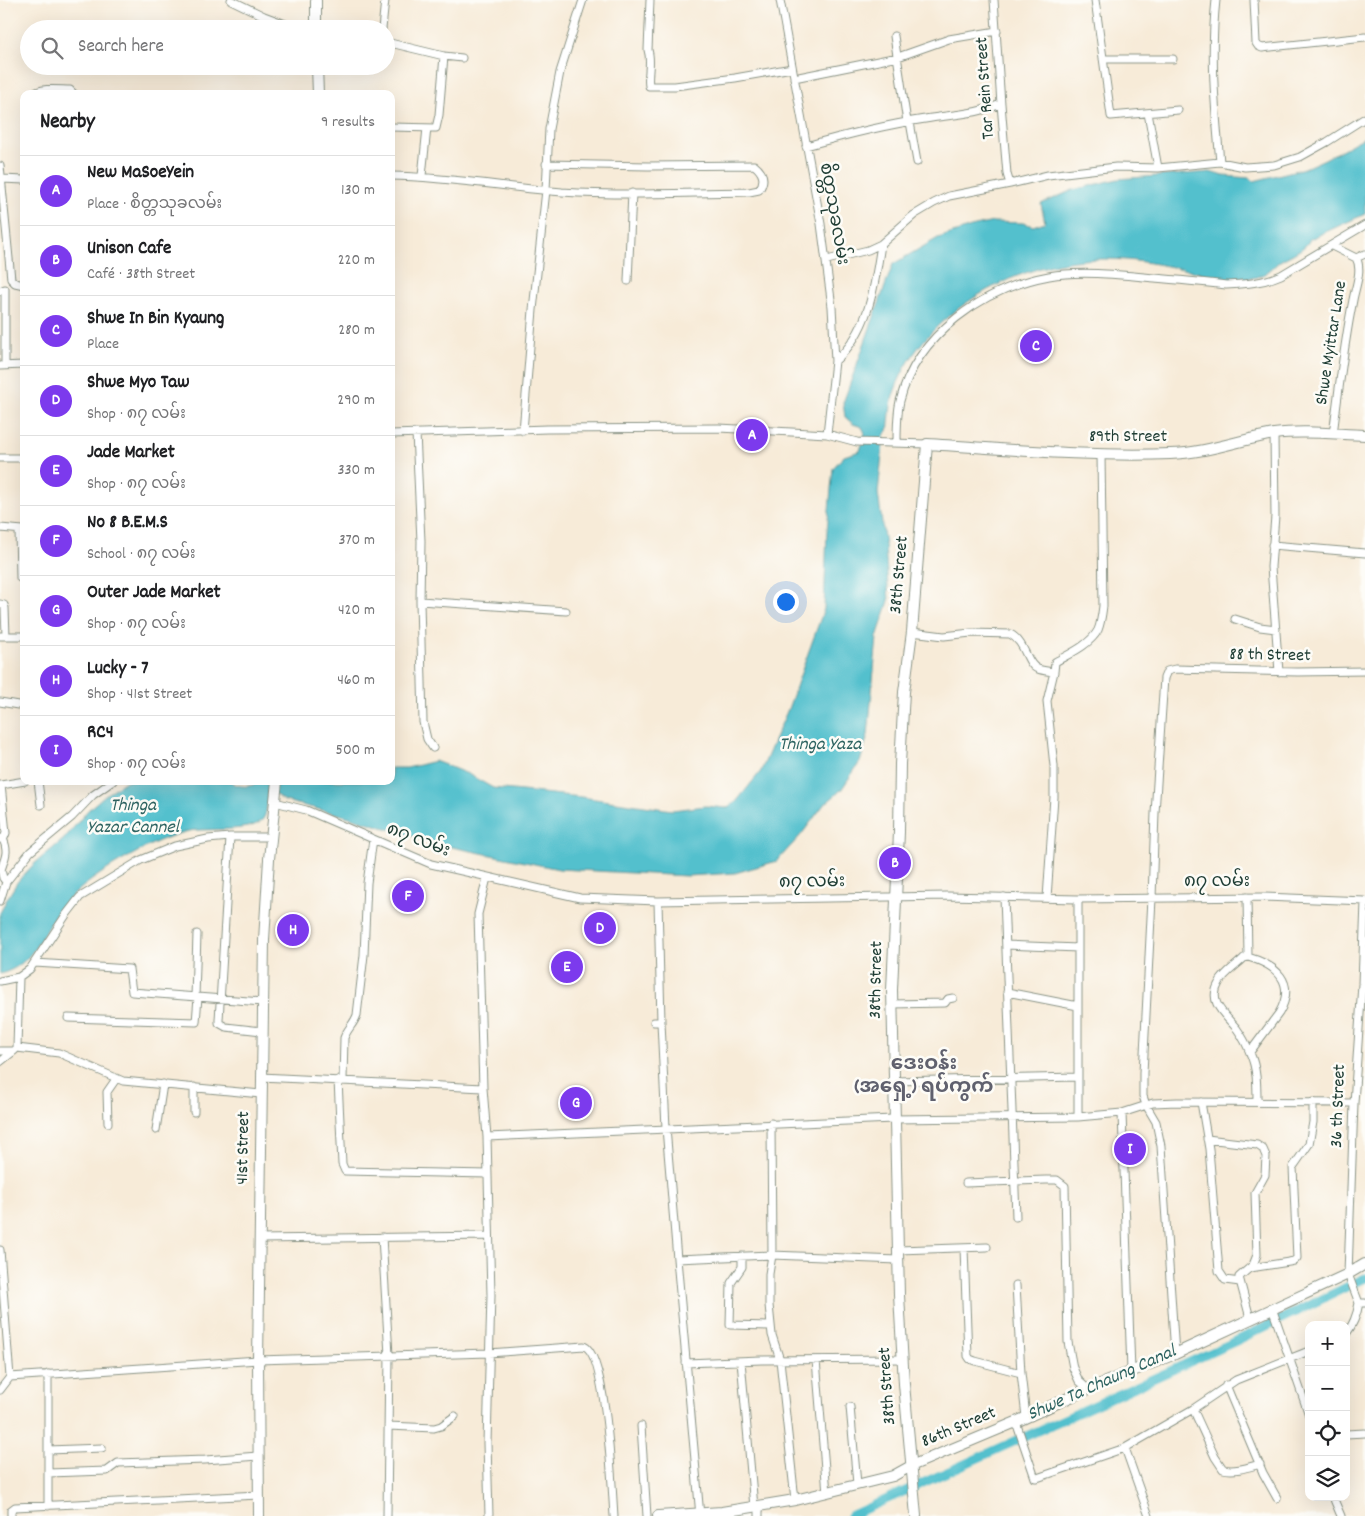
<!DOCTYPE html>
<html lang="en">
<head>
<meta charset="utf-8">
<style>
  :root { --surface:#fff; --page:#f2f2f2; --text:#202124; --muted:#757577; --line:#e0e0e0; --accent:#7c3aed }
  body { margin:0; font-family:Dekko,"Noto Sans Myanmar",sans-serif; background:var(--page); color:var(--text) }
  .controls { position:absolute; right:15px; bottom:15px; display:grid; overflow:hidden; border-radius:10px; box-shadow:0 5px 20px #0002 }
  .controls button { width:45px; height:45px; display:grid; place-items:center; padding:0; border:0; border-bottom:1px solid var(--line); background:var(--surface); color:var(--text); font:25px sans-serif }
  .you { position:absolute; left:785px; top:601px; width:18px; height:18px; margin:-12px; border:4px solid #fff; border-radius:50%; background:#1a73e8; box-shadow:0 0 0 8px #1a73e833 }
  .badge { display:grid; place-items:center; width:32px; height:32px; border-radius:50%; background:var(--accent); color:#fff; font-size:16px; font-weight:700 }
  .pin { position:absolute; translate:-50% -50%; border:2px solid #fff; box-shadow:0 1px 5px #0006 }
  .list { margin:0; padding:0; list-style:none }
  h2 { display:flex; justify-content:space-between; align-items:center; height:65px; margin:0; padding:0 20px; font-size:21px }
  h2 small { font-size:16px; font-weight:400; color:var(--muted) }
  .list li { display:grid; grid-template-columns:32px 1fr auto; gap:15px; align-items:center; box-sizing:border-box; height:70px; padding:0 20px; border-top:1px solid var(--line) }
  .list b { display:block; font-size:19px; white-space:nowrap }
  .list p { margin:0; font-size:16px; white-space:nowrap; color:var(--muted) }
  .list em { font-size:16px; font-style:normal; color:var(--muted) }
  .icon { flex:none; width:28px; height:28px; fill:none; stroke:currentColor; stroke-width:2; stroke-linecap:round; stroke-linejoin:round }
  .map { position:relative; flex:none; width:1365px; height:1516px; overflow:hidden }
  .search { position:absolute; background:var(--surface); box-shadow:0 5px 20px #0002; left:20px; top:20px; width:375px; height:55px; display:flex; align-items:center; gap:12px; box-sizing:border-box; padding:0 18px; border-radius:28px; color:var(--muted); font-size:19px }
  .panel { position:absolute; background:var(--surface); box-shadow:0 5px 20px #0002; left:20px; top:90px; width:375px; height:695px; border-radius:10px }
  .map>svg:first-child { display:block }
</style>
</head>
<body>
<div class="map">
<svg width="1365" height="1516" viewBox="0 0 1365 1516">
  <rect width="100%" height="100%" fill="#fdfcf7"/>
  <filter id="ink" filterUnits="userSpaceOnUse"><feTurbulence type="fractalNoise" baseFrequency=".02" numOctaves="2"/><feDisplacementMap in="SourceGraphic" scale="10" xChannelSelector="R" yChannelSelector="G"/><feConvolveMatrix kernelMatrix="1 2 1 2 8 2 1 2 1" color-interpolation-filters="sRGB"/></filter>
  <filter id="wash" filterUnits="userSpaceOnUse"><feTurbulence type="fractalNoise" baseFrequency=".0096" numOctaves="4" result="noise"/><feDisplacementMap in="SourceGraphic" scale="20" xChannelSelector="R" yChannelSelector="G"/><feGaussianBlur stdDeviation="1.12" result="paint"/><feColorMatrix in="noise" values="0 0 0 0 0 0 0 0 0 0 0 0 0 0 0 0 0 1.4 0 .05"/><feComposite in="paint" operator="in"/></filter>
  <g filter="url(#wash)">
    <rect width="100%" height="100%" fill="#f7ebd8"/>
    <!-- water -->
    <path fill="#53c0cd" stroke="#397e80" d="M1365 137V214L1310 239C1308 242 1308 243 1306 245 1299 252 1288 256 1280 261 1274 266 1269 272 1262 275 1253 279 1242 280 1232 280 1219 281 1205 274 1192 271 1164 265 1134 259 1105 259 1023 258 924 310 895 390 890 402 890 418 888 431L884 435 878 493 885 545 889 601 877 637 868 735 860 762 841 790 822 807 801 835 777 861 735 873 687 876 559 869 442 845 346 816 285 801 268 790C267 798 268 812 263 819 254 833 205 828 189 831 173 835 157 841 143 849 115 864 87 880 65 903 41 928 38 964 0 974V913L8 897 18 881 34 864 64 839 88 810 105 795 126 781H229C240 788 250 788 261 781H391V768H407L435 761 468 774 493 788 581 797 672 810 706 806 726 808 736 802 761 771 788 709 824 609 827 531 833 468 844 456 860 451 865 433 862 427 853 424 845 417 843 403 893 264 938 238 971 227 993 222 1023 223 1033 226 1045 222 1041 204 1073 190 1118 179 1210 172 1223 176 1249 178 1254 181 1305 168 1325 159Z"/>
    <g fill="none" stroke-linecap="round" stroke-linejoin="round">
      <!-- canal -->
      <path stroke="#53c0cd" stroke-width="9" d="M850 1516 1234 1342 1365 1278"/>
    </g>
  </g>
  <g filter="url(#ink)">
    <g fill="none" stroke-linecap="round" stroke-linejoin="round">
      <defs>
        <path id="minor" d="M231 0 264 16 288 25 316 26
          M650 0 648 50C652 62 647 74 649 86H675L735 78 792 68
          M780 0 821 224 832 307 835 361 827 434
          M1095 0 1111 116 1178 110
          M1216 0C1210 54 1215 108 1220 162
          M1254 0 1256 43 1258 46 1262 48 1365 37
          M382 29 385 0
          M894 36 907 122
          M386 42 444 56 462 58
          M1103 59H1173
          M794 78 898 57 949 39 997 31
          M34 94C41 87 60 90 70 90L74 94
          M1148 113 1158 168
          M910 122 917 162
          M391 127 436 128 439 115 444 56
          M806 146C845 135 885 125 925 119 952 114 975 115 1001 104
          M0 166 11 279 15 283 24 285
          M391 176C449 177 505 187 562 192 624 196 687 193 749 192L759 190C766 180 763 172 754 165L648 166 546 164
          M422 176 427 128
          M2 179 24 180
          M1010 184 1048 175 1116 167 1158 168 1220 162 1245 167 1274 165 1300 157 1327 142 1365 118
          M1332 246 1356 258
          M1356 258 1365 254
          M827 260 868 250 881 244 914 215 934 203 949 196 1010 184 1007 174 1001 104 994 0
          M628 281 632 193
          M0 291 5 289V365
          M835 361C869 332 875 285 881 244
          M0 366 24 365
          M523 431 533 310 546 190 549 129 560 72 583 0
          M416 433 421 541 420 601 423 722 427 739 433 748
          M391 434 547 429 719 428 827 434 857 442 927 444
          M1274 434 1275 516 1271 567 1279 672
          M1333 434C1339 389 1344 344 1353 300 1355 288 1363 269 1356 258
          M897 442C897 429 897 414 900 401 917 334 984 288 1049 276 1080 270 1123 275 1155 278 1178 280 1202 282 1226 285 1245 284 1263 283 1281 275L1365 225
          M0 458H24
          M0 528 23 530
          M19 530 20 578
          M1272 545 1365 553
          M420 601 566 611
          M0 604 4 605 5 608 6 636
          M1235 619 1260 627 1276 629
          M912 632 944 636 971 633 1010 634C1026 642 1026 665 1038 669 1043 671 1049 671 1054 672L1055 662C1069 654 1090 645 1098 630 1101 623 1102 614 1103 606L1101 454
          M0 636H24
          M0 702 24 706
          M38 781 41 805
          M275 802 306 810 431 864 580 898 658 901 947 896 1078 899 1263 897 1365 901
          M230 837 219 1020V1023L226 1027 262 1031
          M0 839 4 838 6 833 1 785 25 781
          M3 839C9 852 5 857 1 870L3 878 6 882
          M1004 897 1016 1217
          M1247 897 1248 957 1244 958C1236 966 1224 973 1219 983 1207 1003 1226 1015 1237 1029 1242 1036 1247 1045 1250 1053 1257 1068 1257 1085 1257 1102
          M1047 898 1054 797V766L1047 701 1054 672
          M0 901 6 882 30 852 72 817 93 795 113 781
          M1365 902 1362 984 1354 1103 1348 1274 1359 1303H1365
          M1006 945 1078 948
          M1248 957C1276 965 1297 982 1279 1013L1250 1052
          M35 963 129 969 132 992 263 1002
          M0 981 19 977 30 969 66 915 80 897 141 860 175 846 208 839 230 837H271
          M1007 992 1078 1006
          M195 997 197 934
          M892 1004 945 1003 948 999 953 998
          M68 1018 196 1022 198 997
          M654 1022H661L658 901
          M661 1022 666 1128 677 1259 700 1516
          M17 1048 19 977
          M0 1051H14L17 1048 59 1053 123 1081 261 1094
          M0 1062 14 1051
          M261 1077 483 1088 487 1137 491 1295 487 1443 489 1516
          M338 1080 342 1164 345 1171 488 1174
          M343 1080 344 1038C347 1029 354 1024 357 1015L364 955 367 883 373 839
          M893 1081 1077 1077
          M483 1088 478 914 487 878
          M1201 1102 1209 1149 1219 1271 1225 1280 1240 1282
          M194 1112V1087
          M1122 1113 1131 1371
          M1078 1117V899
          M108 1123 107 1092 116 1079
          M771 1123 772 1255 898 1260
          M156 1130 163 1084
          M487 1137 893 1119 1078 1117 1122 1113 1153 1103 1177 1102 1354 1103
          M1207 1139 1257 1145 1263 1149 1266 1156 1265 1175 1255 1193 1257 1255 1253 1265 1239 1277 1250 1318
          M966 1183 1046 1180H1057L1065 1186 1068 1342 1073 1368 1079 1381 1088 1389
          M382 1237 389 1355 387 1516
          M259 1239 489 1236
          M964 1248 968 1356 970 1359 975 1361 1021 1373
          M0 1250 10 1377
          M898 1250 987 1247
          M742 1256V1267L731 1283 730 1325 771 1326
          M677 1259 772 1255 769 1274V1305L772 1335 780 1360 795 1500
          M1250 1268 1289 1262 1294 1261 1297 1258 1293 1167 1309 1144 1313 1122V1102
          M1016 1285 1021 1373 1026 1417
          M1272 1308 1309 1415
          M1346 1334C1354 1324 1357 1315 1359 1303
          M1175 1354 1161 1146 1156 1122 1146 1105 1143 1096V1073L1152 898 1155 813 1164 678 1167 671 1175 669 1298 672 1365 671
          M816 1360 827 1493
          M741 1361 754 1507
          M686 1363 761 1360 903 1359
          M48 1374V1506
          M1226 1385 1263 1473 1277 1498
          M0 1390 10 1377 258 1360 489 1353 584 1346C607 1354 612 1490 614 1516
          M850 1407 857 1484
          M1193 1409 1215 1457 1223 1469C1235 1472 1249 1467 1260 1464
          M1016 1422 1035 1478H1037L1125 1448 1193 1409 1236 1380 1309 1351
          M388 1426 434 1428 441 1426 455 1416
          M641 1426 647 1516
          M1346 1434 1365 1433
          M1125 1448 1149 1516
          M48 1450 102 1448
          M48 1473 107 1471 118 1463 205 1460 258 1456
          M1333 1497 1341 1516
          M759 1506V1516
          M11 1516V1510L15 1507 259 1495"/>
        <path id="secondary" d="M316 29V0
          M317 66 318 94
          M259 1516 258 1360 264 940 269 859 277 781
          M658 1516 722 1512 795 1500 893 1476 911 1466 1016 1422 1088 1389 1175 1354 1348 1274 1365 1264
          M916 1516 904 1384 899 1295 892 990 899 832 900 764 904 692 912 632 927 444C1007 449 1089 457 1170 454 1206 453 1239 440 1274 434 1304 430 1335 434 1365 435"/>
      </defs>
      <!-- minor casing -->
      <use href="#minor" stroke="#8b9486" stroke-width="9"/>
      <!-- secondary casing -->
      <use href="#secondary" stroke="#8b9486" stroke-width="12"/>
      <!-- minor -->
      <use href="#minor" stroke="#fff" stroke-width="7"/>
      <!-- secondary -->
      <use href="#secondary" stroke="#fff" stroke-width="10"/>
    </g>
  </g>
  <g text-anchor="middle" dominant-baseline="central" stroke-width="5" stroke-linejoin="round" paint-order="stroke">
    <!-- street labels -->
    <g font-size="18" fill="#1f3d34" stroke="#fdfcf7">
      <text transform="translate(986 88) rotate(-94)">Tar Rein Street</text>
      <text transform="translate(833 214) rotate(80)">စိတ္တသုခလမ်း</text>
      <text transform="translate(1332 343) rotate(-81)">Shwe Myittar Lane</text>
      <text x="1128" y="437">89th Street</text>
      <text transform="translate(900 575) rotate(-85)">38th Street</text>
      <text transform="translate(1270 656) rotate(1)">88 th Street</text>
      <text transform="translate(418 841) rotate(21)">၈၇ လမ်း</text>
      <text x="1217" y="882">၈၇ လမ်း</text>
      <text transform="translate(812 883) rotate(-1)">၈၇ လမ်း</text>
      <text transform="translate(877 980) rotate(-89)">38th Street</text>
      <text transform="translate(1339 1106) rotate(-88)">36 th Street</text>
      <text transform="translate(244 1148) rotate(-89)">41st Street</text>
      <text transform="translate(888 1386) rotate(-94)">38th Street</text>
      <text transform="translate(959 1428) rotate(-23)">86th Street</text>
    </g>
    <!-- water labels -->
    <g font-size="19" font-style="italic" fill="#2f6462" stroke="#fdfcf7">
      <text x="820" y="745">Thinga Yaza</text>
      <text x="133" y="806">Thinga<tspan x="133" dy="22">Yazar Cannel</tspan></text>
      <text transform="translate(1102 1384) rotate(-24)">Shwe Ta Chaung Canal</text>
    </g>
    <!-- quarter labels -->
    <g font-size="20" font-weight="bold" fill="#60616e" stroke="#fdfcf7">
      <text x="924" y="1065">ဒေးဝန်း<tspan x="924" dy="23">(အရှေ့) ရပ်ကွက်</tspan></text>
    </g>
  </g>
</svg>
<div class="controls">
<button>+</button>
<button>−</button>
<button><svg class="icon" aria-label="locate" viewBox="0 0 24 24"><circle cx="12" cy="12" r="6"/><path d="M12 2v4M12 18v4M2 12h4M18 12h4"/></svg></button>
<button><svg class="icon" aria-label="layers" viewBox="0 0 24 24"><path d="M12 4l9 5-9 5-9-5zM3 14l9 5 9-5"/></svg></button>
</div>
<div class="you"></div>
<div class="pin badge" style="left:752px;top:435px">A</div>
<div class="pin badge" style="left:895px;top:863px">B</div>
<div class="pin badge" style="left:1036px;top:346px">C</div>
<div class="pin badge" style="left:600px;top:928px">D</div>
<div class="pin badge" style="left:567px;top:967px">E</div>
<div class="pin badge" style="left:408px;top:896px">F</div>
<div class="pin badge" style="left:576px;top:1103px">G</div>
<div class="pin badge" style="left:293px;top:930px">H</div>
<div class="pin badge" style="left:1130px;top:1149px">I</div>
<div class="search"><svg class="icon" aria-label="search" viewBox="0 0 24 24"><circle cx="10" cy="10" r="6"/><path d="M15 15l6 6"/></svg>Search here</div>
<section class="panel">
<h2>Nearby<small>9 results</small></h2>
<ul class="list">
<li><span class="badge">A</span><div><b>New MaSoeYein</b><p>Place · စိတ္တသုခလမ်း</p></div><em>130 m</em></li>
<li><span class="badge">B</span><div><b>Unison Cafe</b><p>Café · 38th Street</p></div><em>220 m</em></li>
<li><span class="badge">C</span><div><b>Shwe In Bin Kyaung</b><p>Place</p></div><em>280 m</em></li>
<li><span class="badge">D</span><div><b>Shwe Myo Taw</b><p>Shop · ၈၇ လမ်း</p></div><em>290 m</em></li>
<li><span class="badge">E</span><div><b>Jade Market</b><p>Shop · ၈၇ လမ်း</p></div><em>330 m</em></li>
<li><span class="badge">F</span><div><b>No 8 B.E.M.S</b><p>School · ၈၇ လမ်း</p></div><em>370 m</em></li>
<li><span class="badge">G</span><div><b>Outer Jade Market</b><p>Shop · ၈၇ လမ်း</p></div><em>420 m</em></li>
<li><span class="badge">H</span><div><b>Lucky - 7</b><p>Shop · 41st Street</p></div><em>460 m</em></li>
<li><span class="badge">I</span><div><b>RC4</b><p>Shop · ၈၇ လမ်း</p></div><em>500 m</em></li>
</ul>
</section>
</div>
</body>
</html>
